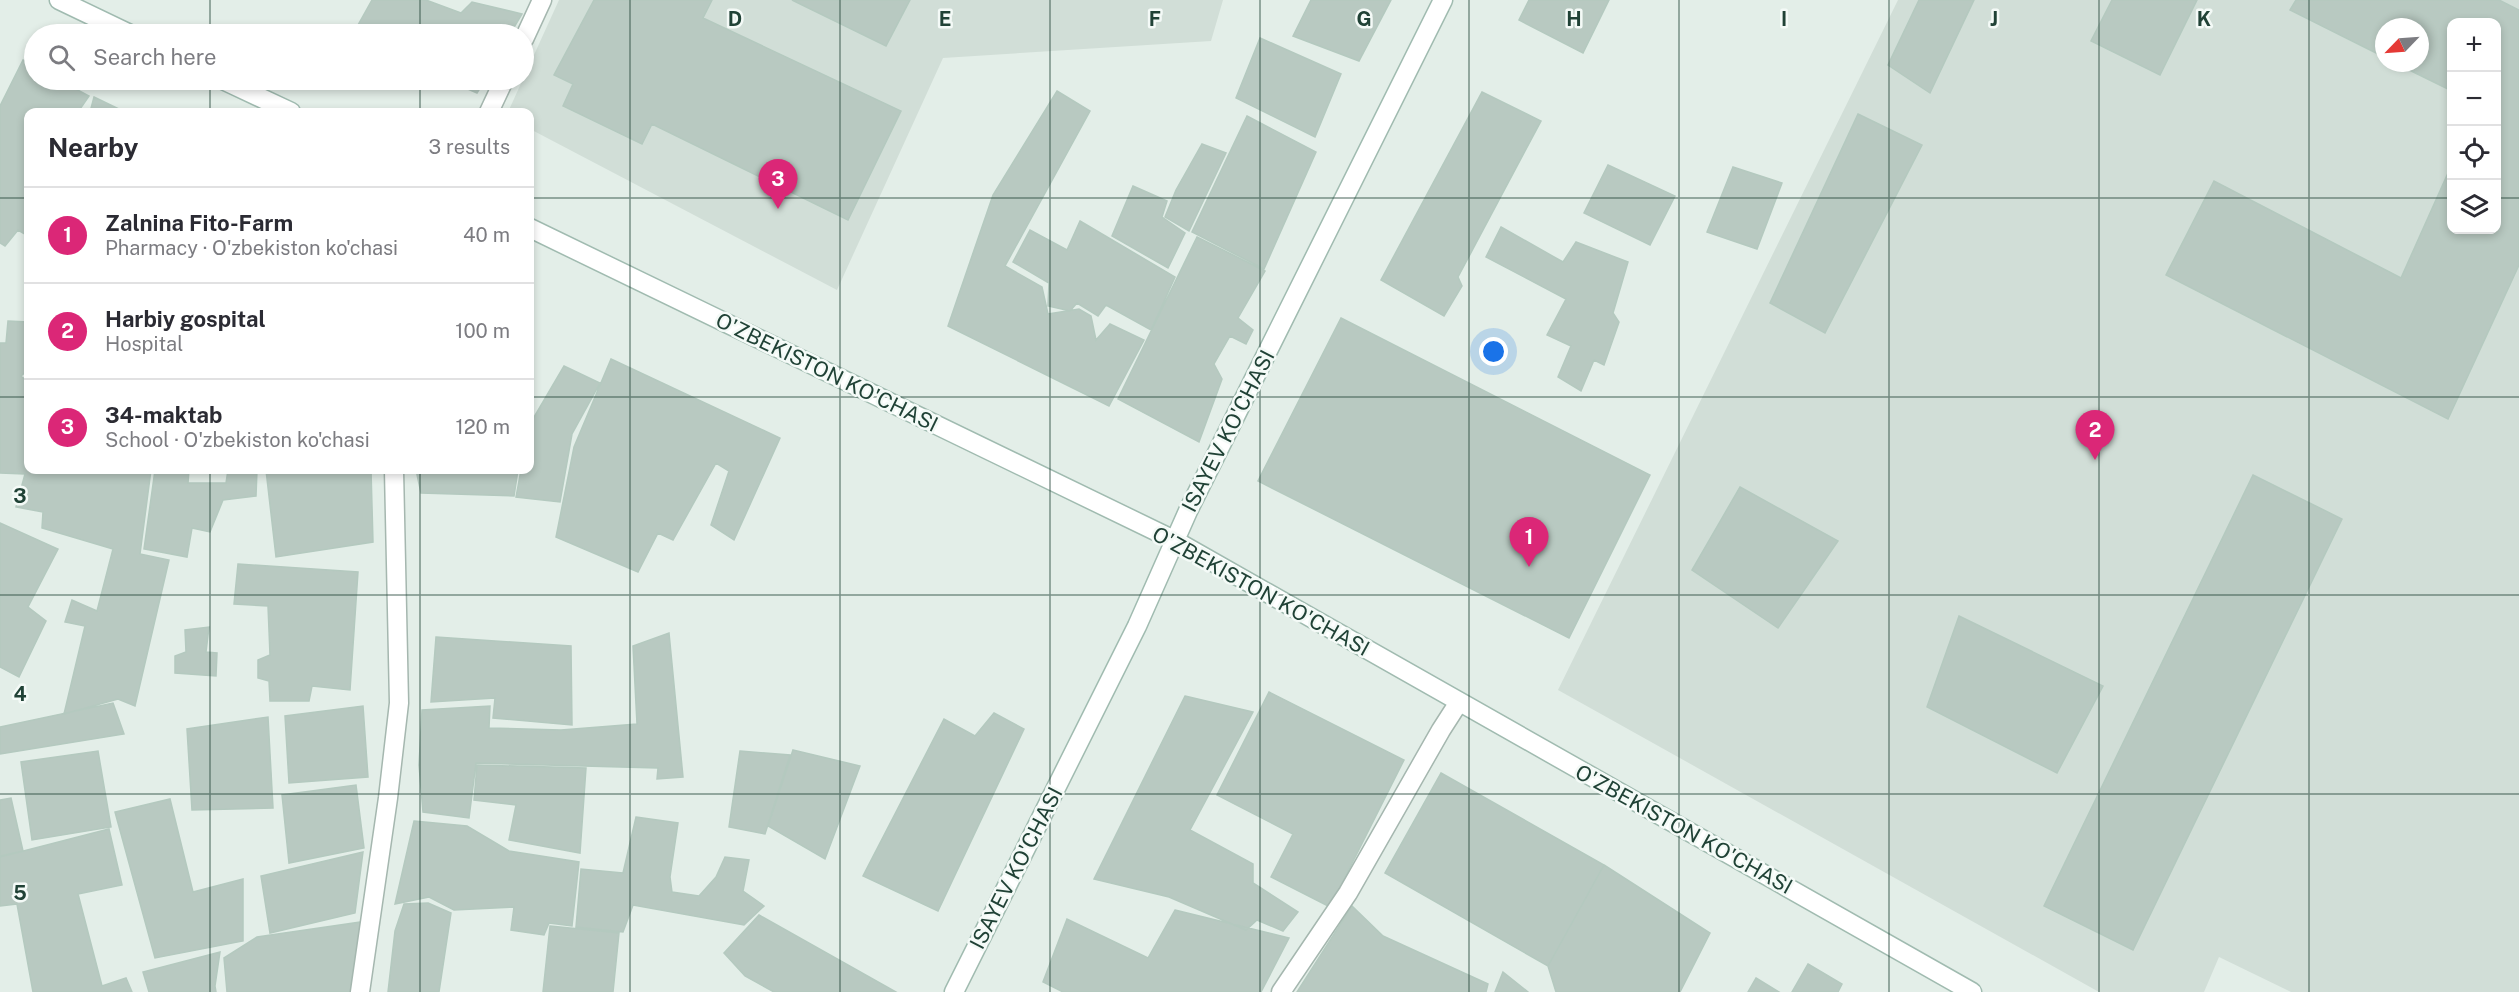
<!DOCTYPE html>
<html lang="en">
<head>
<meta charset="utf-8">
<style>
  :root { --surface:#fff; --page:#f7f7f7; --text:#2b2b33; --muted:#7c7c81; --line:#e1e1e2; --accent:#db2777 }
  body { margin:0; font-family:"Public Sans",sans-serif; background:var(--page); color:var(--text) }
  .controls { position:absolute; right:18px; top:18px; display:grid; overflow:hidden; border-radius:12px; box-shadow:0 3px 9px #0003 }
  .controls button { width:54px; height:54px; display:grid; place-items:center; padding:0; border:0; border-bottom:2px solid var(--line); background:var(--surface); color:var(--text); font:30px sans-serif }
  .compass { position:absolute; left:2375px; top:18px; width:54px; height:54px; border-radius:50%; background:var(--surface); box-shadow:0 3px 9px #0003; rotate:245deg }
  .you { position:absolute; left:1494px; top:352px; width:21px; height:21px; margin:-15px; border:4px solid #fff; border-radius:50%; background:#1a73e8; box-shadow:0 0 0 9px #1a73e833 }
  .badge { display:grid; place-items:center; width:39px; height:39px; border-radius:50%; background:var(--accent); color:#fff; font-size:20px; font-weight:700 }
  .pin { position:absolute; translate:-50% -50px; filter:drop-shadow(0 2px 3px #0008) }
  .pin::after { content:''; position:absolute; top:32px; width:21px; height:18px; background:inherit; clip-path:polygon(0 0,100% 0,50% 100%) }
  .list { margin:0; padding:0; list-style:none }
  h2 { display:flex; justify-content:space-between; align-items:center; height:78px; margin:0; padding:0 24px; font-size:26px }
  h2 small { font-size:20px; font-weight:400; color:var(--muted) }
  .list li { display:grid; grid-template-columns:39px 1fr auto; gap:18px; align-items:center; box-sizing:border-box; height:96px; padding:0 24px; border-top:2px solid var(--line) }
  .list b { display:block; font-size:22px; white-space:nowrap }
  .list p { margin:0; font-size:20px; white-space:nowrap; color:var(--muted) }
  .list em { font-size:20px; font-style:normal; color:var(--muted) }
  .icon { flex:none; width:33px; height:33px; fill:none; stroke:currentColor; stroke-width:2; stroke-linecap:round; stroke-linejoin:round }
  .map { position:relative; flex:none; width:2519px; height:992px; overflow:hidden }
  .search { position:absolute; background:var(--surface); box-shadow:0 3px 9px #0003; left:24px; top:24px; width:510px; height:66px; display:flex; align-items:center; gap:15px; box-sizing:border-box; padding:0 21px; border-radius:33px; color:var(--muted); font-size:22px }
  .panel { position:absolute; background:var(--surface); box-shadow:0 3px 9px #0003; left:24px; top:108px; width:510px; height:366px; border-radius:12px }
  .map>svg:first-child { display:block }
</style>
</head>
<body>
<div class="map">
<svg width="2519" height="992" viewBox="0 0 2519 992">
  <rect width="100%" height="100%" fill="#e3eee8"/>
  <!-- built -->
  <path fill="#d1ded7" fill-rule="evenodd" d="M559 0H1223L1211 41 943 58 837 290 530 129V112H508Z
    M1898 0H2519V992H2291L2219 957 2204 992H2099L1558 690ZM2452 22H2496V230H2452ZM2384 27H2420V63H2384Z"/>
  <!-- building -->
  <path fill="#b8c9c1" stroke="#b4c9bf" stroke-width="1.5" d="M372 0H426L461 13 472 2 522 14 510 34H353Z
    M594 0H712L703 18 901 111 848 220 652 124 642 144 563 106 573 84 554 75Z
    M792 0H910L886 46Z
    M1311 0H1391L1359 61 1293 36Z
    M1529 0H1609L1583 53 1519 20Z
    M1919 0H1974L1930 93 1888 65Z
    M2112 0H2197L2160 75 2091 41Z
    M2296 0H2499L2519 10V265L2448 419 2166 275 2214 181 2401 278 2452 164V230H2496V22H2452V91L2395 63H2420V27H2384V57L2290 10Z
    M1260 38 1341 74 1315 137 1236 98Z
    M23 60 34 66V80H59L89 96 78 112H28V236L18 230 5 246 0 243V106Z
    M447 80H485L477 93Z
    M1057 91 1090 111 1005 266 1042 287 1048 314 1079 309 1091 316 1096 340 1110 324 1144 340 1109 406 948 326 993 195Z
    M1482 92 1541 121 1458 277 1462 286 1444 316 1381 280Z
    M94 97 125 112H90Z
    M1858 114 1922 145 1825 333 1770 303Z
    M1247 116 1316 152 1264 269 1192 232Z
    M1202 144 1226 153 1189 231 1165 217 1176 190Z
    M1608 165 1675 196 1650 245 1584 213Z
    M1733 167 1782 183 1757 249 1707 232Z
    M1133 186 1167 201 1162 217 1185 233 1168 268 1112 236Z
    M1080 221 1175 277 1151 330 1106 305 1098 316 1077 303 1070 311 1048 306 1049 283 1013 262 1030 230 1067 250Z
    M1501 227 1563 262 1576 242 1628 262 1613 313 1619 322 1604 365 1594 360 1581 391 1558 377 1571 346 1547 335 1566 299 1486 257Z
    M1197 237 1265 271 1238 318 1253 330 1246 344 1230 336 1214 364 1222 379 1199 442 1118 399Z
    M1341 318 1650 475 1569 638 1258 481Z
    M8 321 28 322V370L21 376 28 382V470H151L140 554 169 560 135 706 118 699 64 714 85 626 65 622 72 600 97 611 113 549 42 528 43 512 16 507 25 474 0 473V343H6Z
    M611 359 780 438 734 540 711 525 729 471 716 463 673 540 658 533 638 572 556 537 574 447Z
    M564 366 600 383 572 434 560 502 516 497 521 470H530V424Z
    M155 470H189L188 483H226L228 470H257L256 496 223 500 210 532 192 528 187 557 144 549Z
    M266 470H371L373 542 276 557Z
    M416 470H518L514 496 421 493Z
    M2253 475 2342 519 2133 950 2044 906Z
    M1740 487 1838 541 1778 628 1692 570Z
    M0 523 58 549 28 607 46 621 19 677 0 667Z
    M238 564 358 572 350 690 312 686 309 701H270L269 681 258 678V660L270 655 268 606 234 604Z
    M1959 616 2103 686 2057 773 1927 707Z
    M209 627 206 652 217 653 216 676 175 673V656L186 652 185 630Z
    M669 633 683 777 657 779 658 768 476 763 469 818 423 812 419 765 422 710 490 706 489 728 561 730 637 724 633 646Z
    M436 637 571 646 572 725 493 718 495 698 431 702Z
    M1269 692 1404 760 1330 907 1271 877 1293 834 1217 795Z
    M1185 696 1253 712 1190 830 1253 864V883L1298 912 1283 931 1257 920 1246 930 1169 897 1094 879Z
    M113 703 124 734 0 754V727Z
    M363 706 368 777 289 783 285 716Z
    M994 713 1024 729 938 911 863 876 944 719 975 736Z
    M268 717 273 808 192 810 187 729Z
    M793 750 860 766 825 859 768 826Z
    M98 751 111 827 32 840 21 762Z
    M740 751 790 755 765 834 729 827Z
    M477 765 586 768 580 853 509 840 516 805 474 800Z
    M1441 773 1604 865 1548 966 1385 873Z
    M356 785 364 848 289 863 282 795Z
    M11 798 23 851 0 856V800Z
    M170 799 193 892 243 879V941L155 958 115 812Z
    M636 817 678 823 670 877 672 892 699 896 716 877 725 857 749 860 743 891 764 906 744 925 633 905 623 932 576 927 581 869 623 873Z
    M414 821 467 826 509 851 579 862 572 926 549 923 544 935 511 930 514 907 454 910 429 897 395 904Z
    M109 829 122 885 78 894 102 986 126 978 132 992H33L17 904 0 906V857Z
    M363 852 355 913 270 933 261 876Z
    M1604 865 1710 933 1680 992H1556L1548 966Z
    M428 903 451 913 439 992H388L395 931 404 904Z
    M1352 906 1383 936 1488 984 1486 992H1297Z
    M1175 910 1289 938 1261 992H1063L1043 982 1067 919 1148 958Z
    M759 915 896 992H774L745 976 724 953Z
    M361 922 353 992H227L224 958 257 937Z
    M550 926 619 933 613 992H543Z
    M220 952 215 986 216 992H149L143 972Z
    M1808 964 1842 984 1838 992H1792Z
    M1503 972 1528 992H1495Z
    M1756 978 1779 992H1748Z"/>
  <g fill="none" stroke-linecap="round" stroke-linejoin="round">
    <defs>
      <path id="service" d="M524 39 542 0
        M489 112 504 80
        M360 992 388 798 399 703 394 470
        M1281 992 1348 893 1441 730 1459 702"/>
      <path id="secondary" d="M59 0 130 34
        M223 80 291 112
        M530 228 1174 540 1972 992
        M954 992 1137 626 1188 511 1443 0"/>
    </defs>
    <!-- service casing -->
    <use href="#service" stroke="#a5b7af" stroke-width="21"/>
    <!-- secondary casing -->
    <use href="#secondary" stroke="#a0bbb0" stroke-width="21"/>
    <!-- service -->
    <use href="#service" stroke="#fff" stroke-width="18"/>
    <!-- secondary -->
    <use href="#secondary" stroke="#fff" stroke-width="18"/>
  </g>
  <!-- grid -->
  <path fill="none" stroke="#204236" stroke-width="1.5" stroke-opacity="0.55" d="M210 0V34M420 0V34M630 0V992M840 0V992M1050 0V992M1260 0V992M1469 0V992M1679 0V992M1889 0V992M2099 0V992M2309 0V992M210 80V112M420 80V112M0 198H28M530 198H2452M2496 198H2519M0 397H28M530 397H2519M210 470V992M420 470V992M0 595H2519M0 794H2519"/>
  <g text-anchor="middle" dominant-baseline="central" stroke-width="5" stroke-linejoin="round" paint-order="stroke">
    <!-- street labels -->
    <g font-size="21" fill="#204236" stroke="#f4faf7">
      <text transform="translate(827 372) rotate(26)">O'ZBEKISTON KO'CHASI</text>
      <text transform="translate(1228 431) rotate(-63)">ISAYEV KO'CHASI</text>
      <text transform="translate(1261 591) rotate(29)">O'ZBEKISTON KO'CHASI</text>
      <text transform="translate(1684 829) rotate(29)">O'ZBEKISTON KO'CHASI</text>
      <text transform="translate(1016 868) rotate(-63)">ISAYEV KO'CHASI</text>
    </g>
  </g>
  <g font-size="20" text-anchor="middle" font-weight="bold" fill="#204236" stroke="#f4faf7" stroke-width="5" stroke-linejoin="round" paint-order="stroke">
    <text x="735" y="26">D</text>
    <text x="945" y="26">E</text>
    <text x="1155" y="26">F</text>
    <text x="1364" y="26">G</text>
    <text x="1574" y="26">H</text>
    <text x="1784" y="26">I</text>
    <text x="1994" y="26">J</text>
    <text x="2204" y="26">K</text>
    <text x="20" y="503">3</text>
    <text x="20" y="701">4</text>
    <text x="20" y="900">5</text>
  </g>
</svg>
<div class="controls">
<button>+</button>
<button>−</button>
<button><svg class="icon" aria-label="locate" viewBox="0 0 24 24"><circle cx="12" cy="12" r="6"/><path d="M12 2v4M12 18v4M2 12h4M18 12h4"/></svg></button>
<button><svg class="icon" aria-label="layers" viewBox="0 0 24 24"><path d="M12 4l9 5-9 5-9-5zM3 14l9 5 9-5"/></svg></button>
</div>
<svg class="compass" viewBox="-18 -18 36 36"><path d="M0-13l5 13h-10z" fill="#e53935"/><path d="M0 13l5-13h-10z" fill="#7c7c81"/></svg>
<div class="you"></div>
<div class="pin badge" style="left:1529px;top:567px">1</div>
<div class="pin badge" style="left:2095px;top:460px">2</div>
<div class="pin badge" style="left:778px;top:209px">3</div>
<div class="search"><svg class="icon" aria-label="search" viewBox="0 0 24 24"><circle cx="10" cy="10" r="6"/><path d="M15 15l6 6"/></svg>Search here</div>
<section class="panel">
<h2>Nearby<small>3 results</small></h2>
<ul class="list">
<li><span class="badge">1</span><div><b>Zalnina Fito-Farm</b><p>Pharmacy · O'zbekiston ko'chasi</p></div><em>40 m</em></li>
<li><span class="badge">2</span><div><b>Harbiy gospital</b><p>Hospital</p></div><em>100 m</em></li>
<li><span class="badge">3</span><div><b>34-maktab</b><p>School · O'zbekiston ko'chasi</p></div><em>120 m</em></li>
</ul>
</section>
</div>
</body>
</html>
